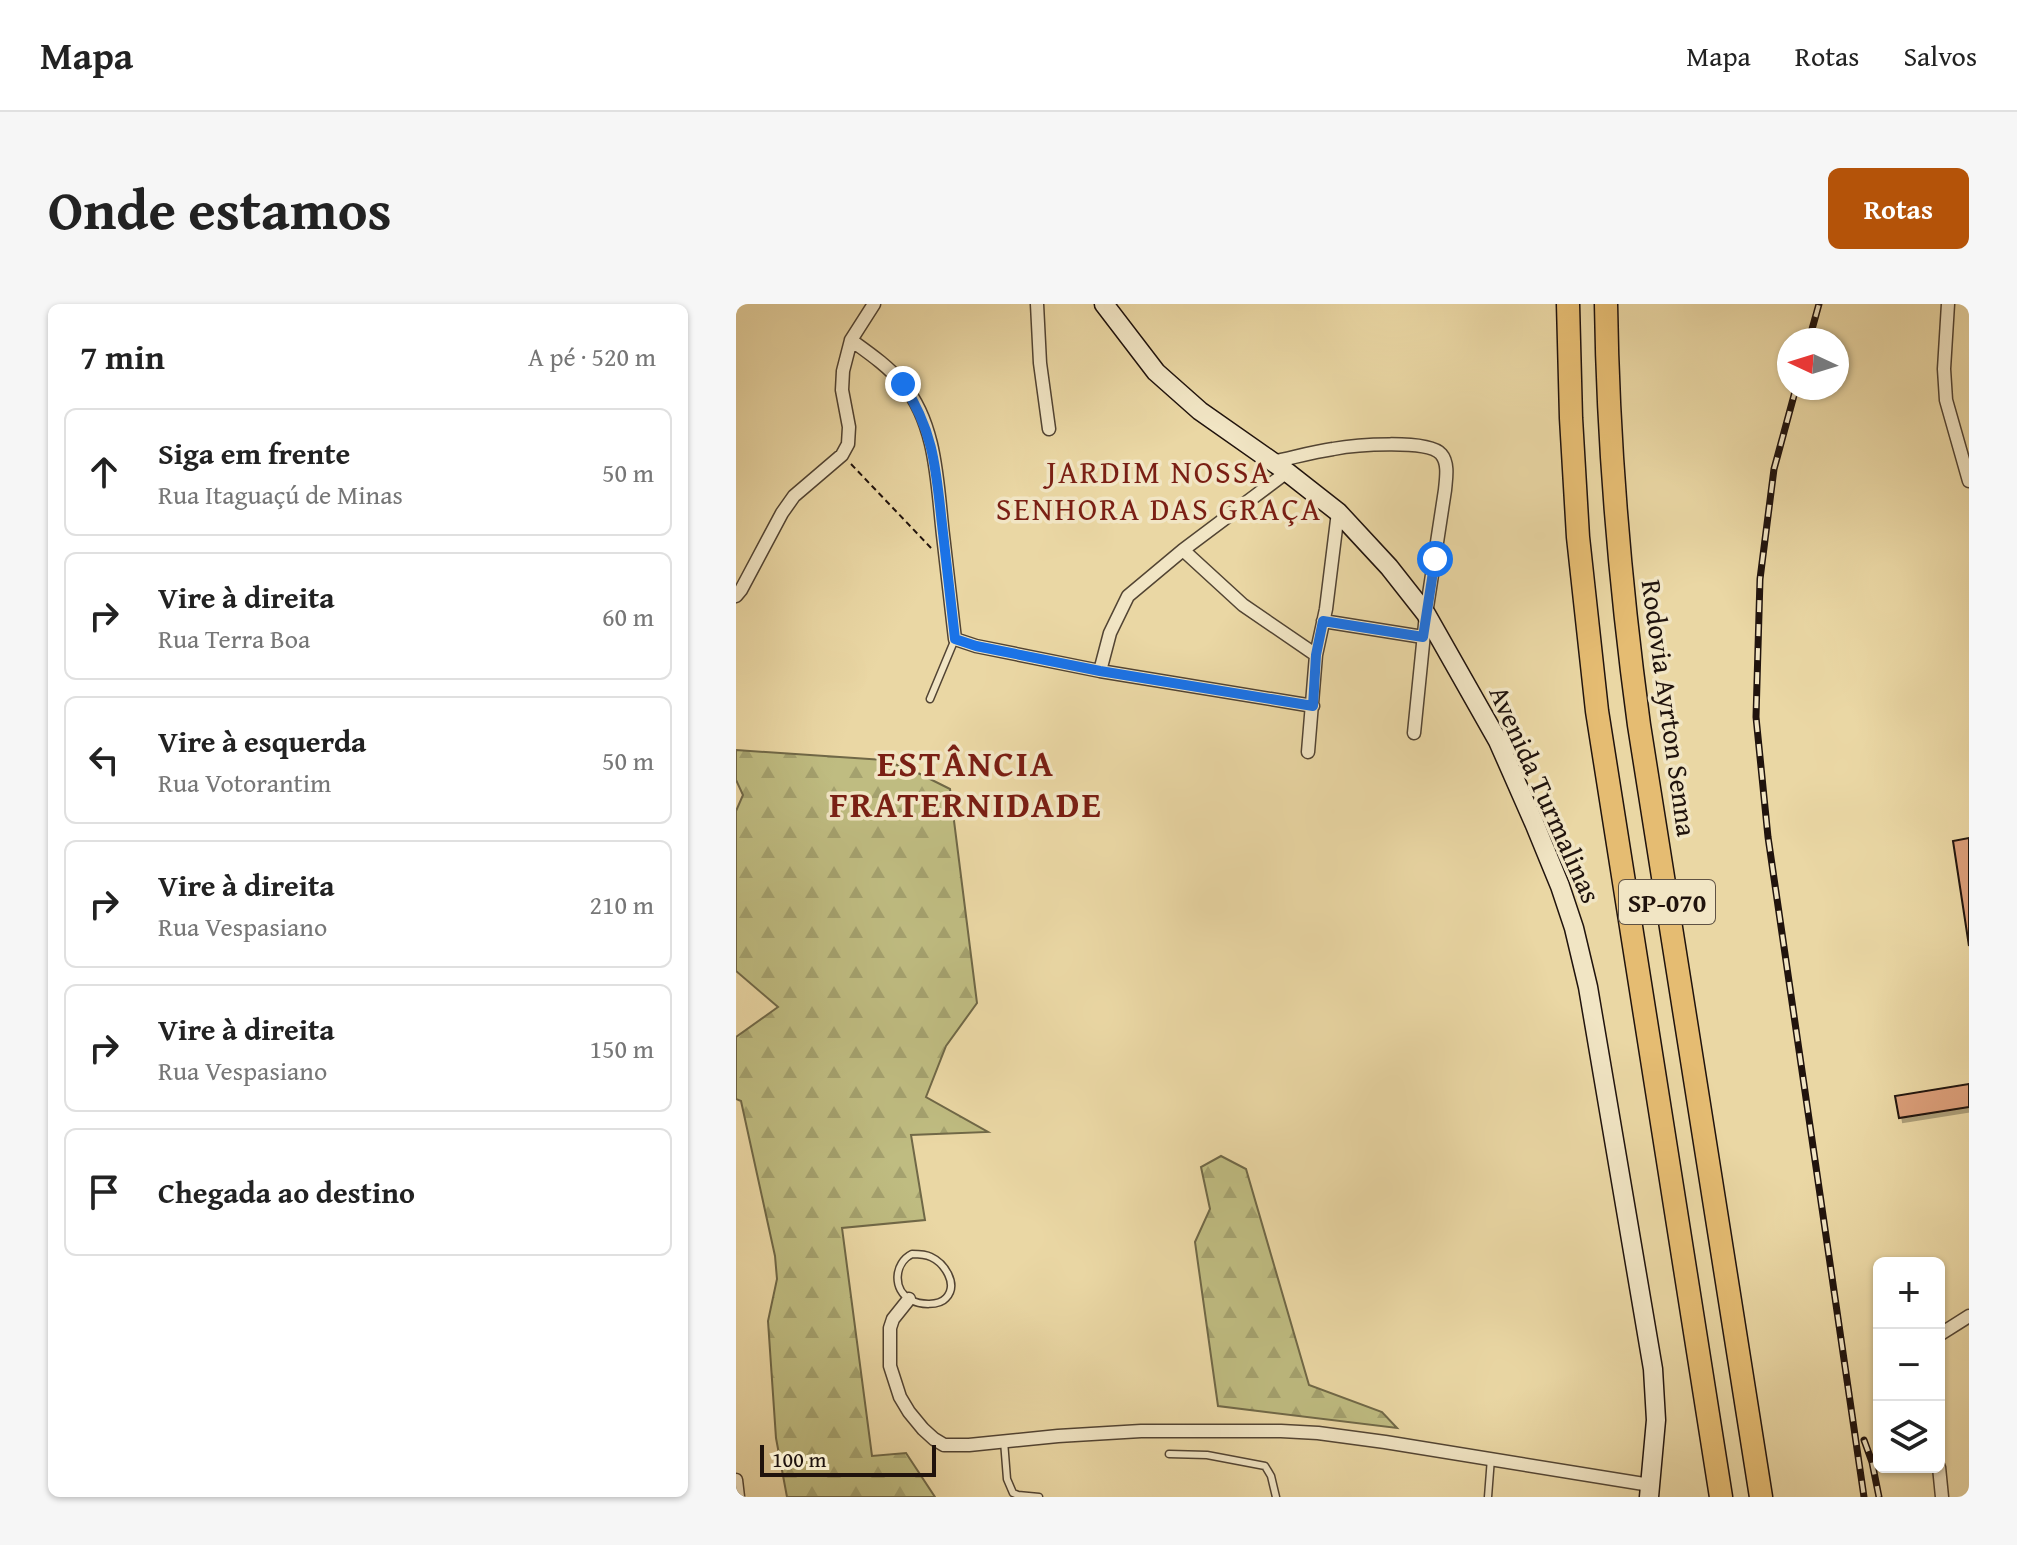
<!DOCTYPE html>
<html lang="pt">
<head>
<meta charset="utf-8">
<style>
  :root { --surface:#fff; --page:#f6f6f6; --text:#222; --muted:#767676; --line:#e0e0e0; --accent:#b45309 }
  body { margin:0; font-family:"Gentium Book Plus",serif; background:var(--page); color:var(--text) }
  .controls { position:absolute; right:24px; bottom:24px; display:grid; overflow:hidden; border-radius:12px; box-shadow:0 2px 6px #0004 }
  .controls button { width:72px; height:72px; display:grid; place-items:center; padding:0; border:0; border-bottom:2px solid var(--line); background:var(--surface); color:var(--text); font:40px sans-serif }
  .compass { position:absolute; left:1041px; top:24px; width:72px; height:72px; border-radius:50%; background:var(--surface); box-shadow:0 2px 6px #0004; rotate:274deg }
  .scale { position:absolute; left:24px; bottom:20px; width:176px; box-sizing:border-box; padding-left:8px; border:4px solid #20130d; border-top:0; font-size:22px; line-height:28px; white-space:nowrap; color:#20130d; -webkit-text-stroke:6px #f1e5c4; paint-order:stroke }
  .stop { position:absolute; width:24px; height:24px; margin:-18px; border:6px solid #1a73e8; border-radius:50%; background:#fff }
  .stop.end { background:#1a73e8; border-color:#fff; box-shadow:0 2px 8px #0008 }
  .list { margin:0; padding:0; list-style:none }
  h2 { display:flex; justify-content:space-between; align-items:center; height:104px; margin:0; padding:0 32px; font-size:34px }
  h2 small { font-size:26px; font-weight:400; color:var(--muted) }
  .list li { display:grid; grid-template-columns:52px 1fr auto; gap:24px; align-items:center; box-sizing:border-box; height:128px; margin:0 16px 16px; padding:0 16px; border:2px solid var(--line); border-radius:12px }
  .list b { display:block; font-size:30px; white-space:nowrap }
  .list p { margin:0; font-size:26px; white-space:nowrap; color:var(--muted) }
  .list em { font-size:26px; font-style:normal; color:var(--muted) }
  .icon { flex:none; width:44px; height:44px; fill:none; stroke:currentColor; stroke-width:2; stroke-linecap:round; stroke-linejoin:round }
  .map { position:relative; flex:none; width:1233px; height:1193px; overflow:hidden; border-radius:12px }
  header { display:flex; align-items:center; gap:48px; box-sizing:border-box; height:112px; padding:0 40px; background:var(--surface); border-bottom:2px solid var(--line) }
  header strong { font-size:38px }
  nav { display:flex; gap:44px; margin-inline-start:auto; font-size:28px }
  .intro { display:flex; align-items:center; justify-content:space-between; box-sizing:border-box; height:192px; padding:0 48px }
  h1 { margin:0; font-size:56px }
  .button { padding:20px 36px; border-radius:12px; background:var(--accent); color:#fff; font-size:28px; font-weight:700 }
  main { display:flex; gap:48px; padding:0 48px }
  aside { flex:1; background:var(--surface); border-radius:12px; box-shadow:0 2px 6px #0004 }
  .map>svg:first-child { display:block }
</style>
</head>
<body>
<header>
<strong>Mapa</strong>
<nav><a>Mapa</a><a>Rotas</a><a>Salvos</a></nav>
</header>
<div class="intro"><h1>Onde estamos</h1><a class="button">Rotas</a></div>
<main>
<aside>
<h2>7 min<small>A pé · 520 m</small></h2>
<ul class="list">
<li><svg class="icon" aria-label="ahead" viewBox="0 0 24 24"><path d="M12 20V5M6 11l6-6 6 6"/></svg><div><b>Siga em frente</b><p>Rua Itaguaçú de Minas</p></div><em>50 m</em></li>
<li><svg class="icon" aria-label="right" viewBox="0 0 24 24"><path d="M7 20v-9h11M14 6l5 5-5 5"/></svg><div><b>Vire à direita</b><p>Rua Terra Boa</p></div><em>60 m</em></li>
<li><svg class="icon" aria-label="left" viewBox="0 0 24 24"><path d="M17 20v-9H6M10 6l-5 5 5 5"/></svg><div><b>Vire à esquerda</b><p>Rua Votorantim</p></div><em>50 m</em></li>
<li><svg class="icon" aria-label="right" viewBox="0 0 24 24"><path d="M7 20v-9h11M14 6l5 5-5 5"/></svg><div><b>Vire à direita</b><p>Rua Vespasiano</p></div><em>210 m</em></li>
<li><svg class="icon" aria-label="right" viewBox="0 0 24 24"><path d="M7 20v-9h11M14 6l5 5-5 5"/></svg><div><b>Vire à direita</b><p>Rua Vespasiano</p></div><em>150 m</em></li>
<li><svg class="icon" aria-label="arrive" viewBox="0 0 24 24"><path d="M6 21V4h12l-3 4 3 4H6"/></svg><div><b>Chegada ao destino</b></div></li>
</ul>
</aside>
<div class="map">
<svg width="1233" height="1193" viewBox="0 0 1233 1193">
  <defs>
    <pattern id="forest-firs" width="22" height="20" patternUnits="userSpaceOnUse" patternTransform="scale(2)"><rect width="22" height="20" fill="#bfbc81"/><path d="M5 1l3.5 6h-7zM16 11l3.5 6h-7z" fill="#a4a16e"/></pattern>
    <filter id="shadow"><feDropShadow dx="4" dy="4" stdDeviation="0" flood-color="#0004"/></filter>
  </defs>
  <rect width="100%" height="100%" fill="#ead7a4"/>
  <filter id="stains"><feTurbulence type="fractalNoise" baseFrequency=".0025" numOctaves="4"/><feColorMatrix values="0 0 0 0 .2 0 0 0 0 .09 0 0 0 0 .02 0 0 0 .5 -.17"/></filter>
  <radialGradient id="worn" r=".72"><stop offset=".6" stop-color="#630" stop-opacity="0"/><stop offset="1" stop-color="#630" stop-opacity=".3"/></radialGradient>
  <!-- forest -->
  <path fill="url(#forest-firs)" stroke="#706847" stroke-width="2" d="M0 446 148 456 182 469 214 485 241 699 210 742 190 793 252 828 175 831 189 916 106 924 136 1152 170 1149 199 1193H51L40 1134 32 1017 41 975 39 952 5 797 0 795V733L42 703 0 667V507L7 491 0 476Z
    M485 852 510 865 573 1081 646 1108 661 1124 482 1102 459 938 474 905 465 863Z"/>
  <!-- building -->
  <path fill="#db9e79" stroke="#20130d" stroke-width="2" filter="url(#shadow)" d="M1233 534V642L1217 537Z
    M1233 780V803L1163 814 1159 792Z"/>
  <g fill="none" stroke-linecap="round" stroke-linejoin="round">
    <defs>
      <path id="lane" d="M194 395 219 335
        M176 950C183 950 189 950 195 953 208 959 223 980 210 994 203 1002 184 1001 175 996 156 986 158 959 176 950Z
        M268 1137 271 1175 277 1189 282 1191 303 1193
        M433 1150 471 1151 529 1162 535 1172 540 1193
        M752 1193 755 1154"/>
      <path id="street" d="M301 0 304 59 313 125
        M1212 0 1208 65 1210 96 1233 177
        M115 36C133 49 152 62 167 80 201 121 201 180 207 231 211 266 215 300 219 335L240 342 364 367 577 402
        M536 158C556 154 576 148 597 145 618 141 691 135 705 150 713 159 710 175 709 186L690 310 678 429
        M447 246 507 301 580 351
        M0 292 5 286 46 209 58 192 106 151 112 140 113 123 106 86 107 67 115 36 138 0
        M587 317 687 333
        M364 367 374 329 392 292 447 246 551 168
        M572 448 580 351 590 305 602 208
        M173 995 157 1015 154 1024V1062L164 1093 173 1108 187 1125 198 1135 208 1141H233L322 1132 405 1127H545L582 1129 649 1138 914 1181
        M1203 1031 1233 1012
        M1203 1163 1206 1193
        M0 1176 2 1193"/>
      <path id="secondary" d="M368 0 420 68 464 107 551 168 602 208 653 263 690 310 762 437 799 521 824 582 838 624 852 683 917 1065 920 1116 913 1193"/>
      <path id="highway" d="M832 0 835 114 842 233 861 407 985 1193
        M870 0C872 141 884 281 903 421L1025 1193"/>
    </defs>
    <!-- lane casing -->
    <use href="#lane" stroke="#524433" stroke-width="9"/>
    <!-- street casing -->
    <use href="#street" stroke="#524433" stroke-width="15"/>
    <!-- secondary casing -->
    <use href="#secondary" stroke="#20130d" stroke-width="21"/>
    <!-- highway casing -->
    <use href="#highway" stroke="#20130d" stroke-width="25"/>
    <!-- path -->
    <path stroke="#20130d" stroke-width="2" stroke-dasharray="6 4" stroke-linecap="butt" d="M115 160 196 245"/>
    <!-- lane -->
    <use href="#lane" stroke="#f1e5c4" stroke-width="6"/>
    <!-- street -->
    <use href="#street" stroke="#f1e5c4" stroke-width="12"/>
    <!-- secondary -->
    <use href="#secondary" stroke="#f1e5c4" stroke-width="18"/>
    <!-- highway -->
    <use href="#highway" stroke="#e5bc72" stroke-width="22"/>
    <defs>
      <path id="rail" d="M1073 36 1083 0
        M1060 84 1038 165 1024 275 1020 413 1032 533 1128 1193
        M1128 1136 1136 1158 1143 1193"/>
    </defs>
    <!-- rail casing -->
    <use href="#rail" stroke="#20130d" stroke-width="7"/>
    <!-- rail -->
    <use href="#rail" stroke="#f1e5c4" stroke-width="4" stroke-dasharray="12" stroke-linecap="butt"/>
  </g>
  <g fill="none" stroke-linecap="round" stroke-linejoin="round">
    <!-- route -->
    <path stroke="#1a73e8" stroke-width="10" d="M167 80C200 131 200 170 207 229 211 264 215 299 219 335L240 342 364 367 577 402 580 351 587 317 687 333 699 255"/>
  </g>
  <g text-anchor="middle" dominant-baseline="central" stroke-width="7" stroke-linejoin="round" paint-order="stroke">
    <!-- shield labels -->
    <rect fill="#f1e5c4" stroke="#5f5244" stroke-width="2" x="883" y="576" width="96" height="44" rx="6"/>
    <g font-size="26" font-weight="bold" fill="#20130d">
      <text x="931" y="598">SP-070</text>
    </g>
    <!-- street labels -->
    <g font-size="28" fill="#20130d" stroke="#f1e5c4">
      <text transform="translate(934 404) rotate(82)">Rodovia Ayrton Senna</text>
      <text transform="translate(810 490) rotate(66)">Avenida Turmalinas</text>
    </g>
    <!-- quarter labels -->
    <g font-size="32" letter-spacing="2" fill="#7a1f14" stroke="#f1e5c4">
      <text x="423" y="167">JARDIM NOSSA<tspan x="423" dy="37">SENHORA DAS GRAÇA</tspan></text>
    </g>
    <!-- district labels -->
    <g font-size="36" font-weight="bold" letter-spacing="2" fill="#7a1f14" stroke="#f1e5c4">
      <text x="230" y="458">ESTÂNCIA<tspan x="230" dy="41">FRATERNIDADE</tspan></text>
    </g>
  </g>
  <rect width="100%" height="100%" filter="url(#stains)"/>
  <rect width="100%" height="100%" fill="url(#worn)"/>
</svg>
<div class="controls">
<button>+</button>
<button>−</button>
<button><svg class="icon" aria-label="layers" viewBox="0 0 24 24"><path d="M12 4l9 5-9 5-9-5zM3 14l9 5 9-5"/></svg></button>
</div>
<svg class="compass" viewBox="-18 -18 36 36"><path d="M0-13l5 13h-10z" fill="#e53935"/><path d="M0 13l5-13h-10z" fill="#767676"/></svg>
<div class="scale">100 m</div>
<div class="stop" style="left:699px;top:255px"></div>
<div class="stop end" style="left:167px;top:80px"></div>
</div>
</main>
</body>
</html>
